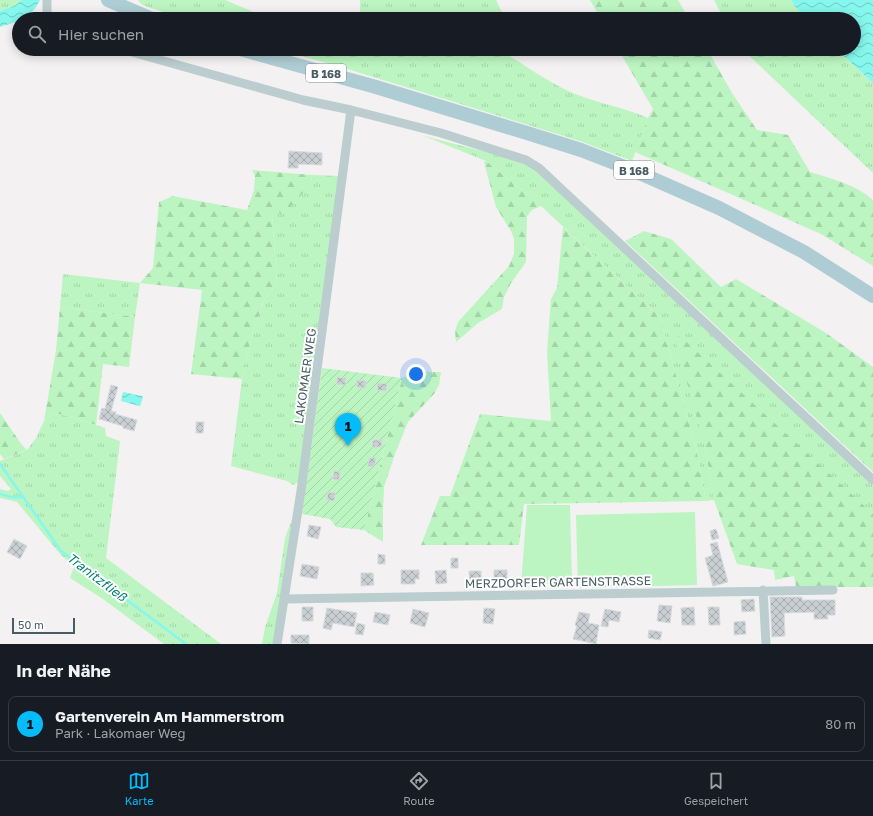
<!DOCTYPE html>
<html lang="de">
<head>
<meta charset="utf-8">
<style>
  :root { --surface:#171b24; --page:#20242c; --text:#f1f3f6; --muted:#9ea1a6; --line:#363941; --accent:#04bbfb }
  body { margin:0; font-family:"Golos Text",sans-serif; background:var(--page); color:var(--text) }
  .scale { position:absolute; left:12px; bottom:10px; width:63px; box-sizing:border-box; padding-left:4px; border:2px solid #475d62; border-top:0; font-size:11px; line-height:14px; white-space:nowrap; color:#475d62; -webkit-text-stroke:3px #fff; paint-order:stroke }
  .you { position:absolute; left:416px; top:374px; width:14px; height:14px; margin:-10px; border:3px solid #fff; border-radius:50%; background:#1a73e8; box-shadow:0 0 0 6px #1a73e833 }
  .badge { display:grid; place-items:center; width:26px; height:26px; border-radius:50%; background:var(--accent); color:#111; font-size:13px; font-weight:700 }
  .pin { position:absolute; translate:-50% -33px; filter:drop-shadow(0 1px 2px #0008) }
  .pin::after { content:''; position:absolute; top:21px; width:14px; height:12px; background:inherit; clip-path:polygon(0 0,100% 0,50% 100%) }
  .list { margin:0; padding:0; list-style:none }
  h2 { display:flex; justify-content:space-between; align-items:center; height:52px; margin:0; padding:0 16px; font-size:17px }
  h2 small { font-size:13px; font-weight:400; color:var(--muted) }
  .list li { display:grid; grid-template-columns:26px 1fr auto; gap:12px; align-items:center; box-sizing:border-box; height:56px; margin:0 8px 8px; padding:0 8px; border:1px solid var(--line); border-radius:8px }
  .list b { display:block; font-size:15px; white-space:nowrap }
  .list p { margin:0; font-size:13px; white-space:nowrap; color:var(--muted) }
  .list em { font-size:13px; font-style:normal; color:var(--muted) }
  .icon { flex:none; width:22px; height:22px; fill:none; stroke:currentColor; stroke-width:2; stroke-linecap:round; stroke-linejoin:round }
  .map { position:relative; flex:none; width:873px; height:644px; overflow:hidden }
  .search { position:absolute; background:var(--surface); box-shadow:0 2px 10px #0003; left:12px; right:12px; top:12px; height:44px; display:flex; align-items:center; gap:10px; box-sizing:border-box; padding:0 14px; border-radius:22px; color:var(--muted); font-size:15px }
  .sheet { height:116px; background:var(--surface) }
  nav { display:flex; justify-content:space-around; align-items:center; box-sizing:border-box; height:56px; border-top:1px solid var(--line); background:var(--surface); font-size:11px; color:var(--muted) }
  nav a { display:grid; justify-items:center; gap:2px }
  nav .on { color:var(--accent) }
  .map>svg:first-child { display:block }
</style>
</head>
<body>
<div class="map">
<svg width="873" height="644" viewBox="0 0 873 644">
  <defs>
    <pattern id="grass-tufts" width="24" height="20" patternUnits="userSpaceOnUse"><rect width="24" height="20" fill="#bcf5c1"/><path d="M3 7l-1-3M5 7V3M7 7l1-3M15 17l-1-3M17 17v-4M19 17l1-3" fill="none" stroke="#a3d4a8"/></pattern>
    <pattern id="forest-firs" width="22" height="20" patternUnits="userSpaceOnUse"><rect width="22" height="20" fill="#bcf5c1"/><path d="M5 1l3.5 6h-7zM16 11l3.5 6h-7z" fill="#a3d4a8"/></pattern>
    <pattern id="garden-furrows" width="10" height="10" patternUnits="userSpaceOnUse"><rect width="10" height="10" fill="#bcf5c1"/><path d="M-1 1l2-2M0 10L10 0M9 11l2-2" fill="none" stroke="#a3d4a8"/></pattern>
    <pattern id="water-waves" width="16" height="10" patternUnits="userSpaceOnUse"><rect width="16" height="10" fill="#85f7ec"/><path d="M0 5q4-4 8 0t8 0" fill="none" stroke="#6fcbc3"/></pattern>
    <pattern id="building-cross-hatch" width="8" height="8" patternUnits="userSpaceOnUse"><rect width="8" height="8" fill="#c8ced1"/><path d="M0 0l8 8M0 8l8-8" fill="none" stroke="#a4aaad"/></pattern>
  </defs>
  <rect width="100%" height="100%" fill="#f4f1f2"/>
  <!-- grass -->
  <path fill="url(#grass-tufts)" d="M0 0H22L14 6 0 11Z
    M138 0H225L270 19H184L142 5Z
    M360 0H496L503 14V19H358L360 12Z
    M714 0H791L804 19H724Z
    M277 49H341L346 51 347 49H506L508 55C526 66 544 79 564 89 590 102 621 106 648 118L632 161 580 141 341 67Z
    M742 49H836L873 83V173Z
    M424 136 524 162 538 172 873 485V514L705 447 714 500 706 501 696 448 660 317 541 206 486 161Z
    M312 175 339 176 299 482 293 485 287 481 231 466 242 379 252 335 264 300 277 283 272 214 311 184Z
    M63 274 140 283 135 317 60 307Z
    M61 414 105 428 106 436 120 441 106 558 221 644H164L100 597 70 578 74 567 60 554 17 502 0 498V489L8 491 11 489 0 476V461L27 450 36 438 44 421 52 415Z
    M292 519 274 644H262L265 627 277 593 285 538Z"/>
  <!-- forest -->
  <path fill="url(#forest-firs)" d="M590 0H678L689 19H601Z
    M618 49H707L732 93 757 130 788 135 810 172C832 179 855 184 873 200V266L821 234 635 152 648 118 653 109Z
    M486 161 541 206 532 210 527 216 526 262 511 283 504 297 502 309 478 323 456 342 455 331 458 322 509 266 514 254V239L511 231 496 207 484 162Z
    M252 170 312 175 311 184 285 213 272 214 277 283 264 300 252 335 242 379 191 374 202 290 140 283 153 268 159 202 173 196 247 210 254 190 255 176Z
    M563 227 660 317 696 448 706 501 524 504 519 545H421L440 496H450L480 414 551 421 547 352 551 299 557 288Z
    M644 231 671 239 721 287 736 279 826 333 873 367V472L625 241Z
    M60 307 135 317 129 367 103 364 96 425 61 414 52 415 44 421 56 350Z
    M679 335 873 514V587H796L794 576 775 580 774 570 737 564 714 500 705 447 676 343Z
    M427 372H441L439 385 434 394 408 422 395 454 384 487 383 511V542L364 530 402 378 411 374Z
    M0 413 22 445 27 450 4 459 0 454Z"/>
  <!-- garden -->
  <path fill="url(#garden-furrows)" d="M322 368 402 378 364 530 336 527 330 519 302 514Z"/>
  <!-- pitch -->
  <path fill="#bcf5c1" d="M527 505H570L572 583 521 585Z
    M695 512 697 585 578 588 576 515Z"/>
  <!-- water -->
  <path fill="url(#water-waves)" d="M22 0H40C31 19 18 21 0 27V11L14 6Z
    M791 0H873V83L836 49H854V19H804Z
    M123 392 142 396 143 397 140 406H139L121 401Z"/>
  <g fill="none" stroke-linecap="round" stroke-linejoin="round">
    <!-- stream -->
    <path stroke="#85f7ec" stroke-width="2.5" d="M0 464 61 551 186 644
      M0 494 11 497H22"/>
  </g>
  <!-- building -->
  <path fill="url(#building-cross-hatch)" stroke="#d5dadd" d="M289 151 322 153V165L298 164V168H288Z
    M337 377 346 378 345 385 337 384Z
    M357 380 366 381 365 388 357 387Z
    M378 383 387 384 386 391 377 390Z
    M111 385 118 387 111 411 116 412 115 414 137 420 134 431 123 428V426L99 419 102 408 105 409Z
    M196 422H204L203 433H196Z
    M373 440H382L381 447H372Z
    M369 458H376L374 467 368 466Z
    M334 471 340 472 339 480 333 479Z
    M328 492 335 493 334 501 327 500Z
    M309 525 321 527 318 539 307 536Z
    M716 529 719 538 712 540 710 531Z
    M14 539 27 546 20 559 7 552Z
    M717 542 728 582 713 586 705 558 713 555 710 544Z
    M378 554 385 555V564H378Z
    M451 558H458V568H451Z
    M302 564 319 567 317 579 300 576Z
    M401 570H419V579H415V584H401Z
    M446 570 447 583 436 584 435 571Z
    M494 570H507V583L494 584Z
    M469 571H481V583H470Z
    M361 573H373L374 585 361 586Z
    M770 597H802V600H835V615H827L828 619H814V612L784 613 785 636 772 637Z
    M754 599 755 611 742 612 741 600Z
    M659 605 672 606 670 623 657 621Z
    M302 607H313V621H302Z
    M694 607 695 625H682L681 608Z
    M708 607H719L720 625H709Z
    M327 608 357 613 354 627 333 623 331 630 323 628Z
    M484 608 495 609 493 624 483 623Z
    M413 609 429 613 425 627 410 623Z
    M605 609 621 612 619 622 609 620 608 627 601 626Z
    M375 612 390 615 388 625 373 622Z
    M579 612 590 614 588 623 599 625 596 644 573 639 577 626 575 625Z
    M745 621 746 634 734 635V622Z
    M357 623 365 625 363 635 355 634Z
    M649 630 662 632 660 640 648 638Z
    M291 635H309V644L291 643Z"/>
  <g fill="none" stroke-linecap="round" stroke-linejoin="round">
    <!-- minor -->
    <path stroke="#bbcdcf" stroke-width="9" d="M47 0V19
      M121 49 303 100 351 110 441 133 526 160 539 168 557 185 873 480
      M763 590 766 644
      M285 599 833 590
      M277 644 301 491 351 110"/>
    <!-- primary -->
    <path stroke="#aeccd3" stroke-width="14" d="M108 0 152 19
      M240 49 376 87 527 133 581 150 635 171 719 208 804 252 873 296"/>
  </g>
  <g text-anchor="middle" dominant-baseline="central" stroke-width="4" stroke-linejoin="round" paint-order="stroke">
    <!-- shield labels -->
    <g fill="#fff" stroke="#7e8e91" stroke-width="1">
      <rect x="306" y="64" width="40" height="18" rx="3"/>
      <rect x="614" y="161" width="40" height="18" rx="3"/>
    </g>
    <g font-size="11" font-weight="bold" fill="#475d62">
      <text x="326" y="73">B 168</text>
      <text x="634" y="170">B 168</text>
    </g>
    <!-- street labels -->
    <g font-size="12" fill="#475d62" stroke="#fff">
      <text transform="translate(305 376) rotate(-82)">LAKOMAER WEG</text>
      <text transform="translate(558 582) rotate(-1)">MERZDORFER GARTENSTRASSE</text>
    </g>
    <!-- water labels -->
    <g font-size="13" font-style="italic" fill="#068074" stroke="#fff">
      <text transform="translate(97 577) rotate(37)">Tranitzfließ</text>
    </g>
  </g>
</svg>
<div class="scale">50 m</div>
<div class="you"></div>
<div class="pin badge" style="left:348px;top:446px">1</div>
<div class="search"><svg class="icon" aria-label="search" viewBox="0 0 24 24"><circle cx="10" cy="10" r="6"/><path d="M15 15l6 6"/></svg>Hier suchen</div>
</div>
<section class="sheet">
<h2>In der Nähe<small></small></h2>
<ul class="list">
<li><span class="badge">1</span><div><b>Gartenverein Am Hammerstrom</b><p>Park · Lakomaer Weg</p></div><em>80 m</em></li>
</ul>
</section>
<nav>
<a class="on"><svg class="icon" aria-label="map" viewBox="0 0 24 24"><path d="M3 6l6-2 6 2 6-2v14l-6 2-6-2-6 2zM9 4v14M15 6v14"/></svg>Karte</a>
<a><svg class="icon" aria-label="directions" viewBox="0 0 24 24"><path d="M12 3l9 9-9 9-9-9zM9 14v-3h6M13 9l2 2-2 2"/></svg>Route</a>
<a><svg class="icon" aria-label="saved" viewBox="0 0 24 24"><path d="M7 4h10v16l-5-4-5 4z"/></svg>Gespeichert</a>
</nav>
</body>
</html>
